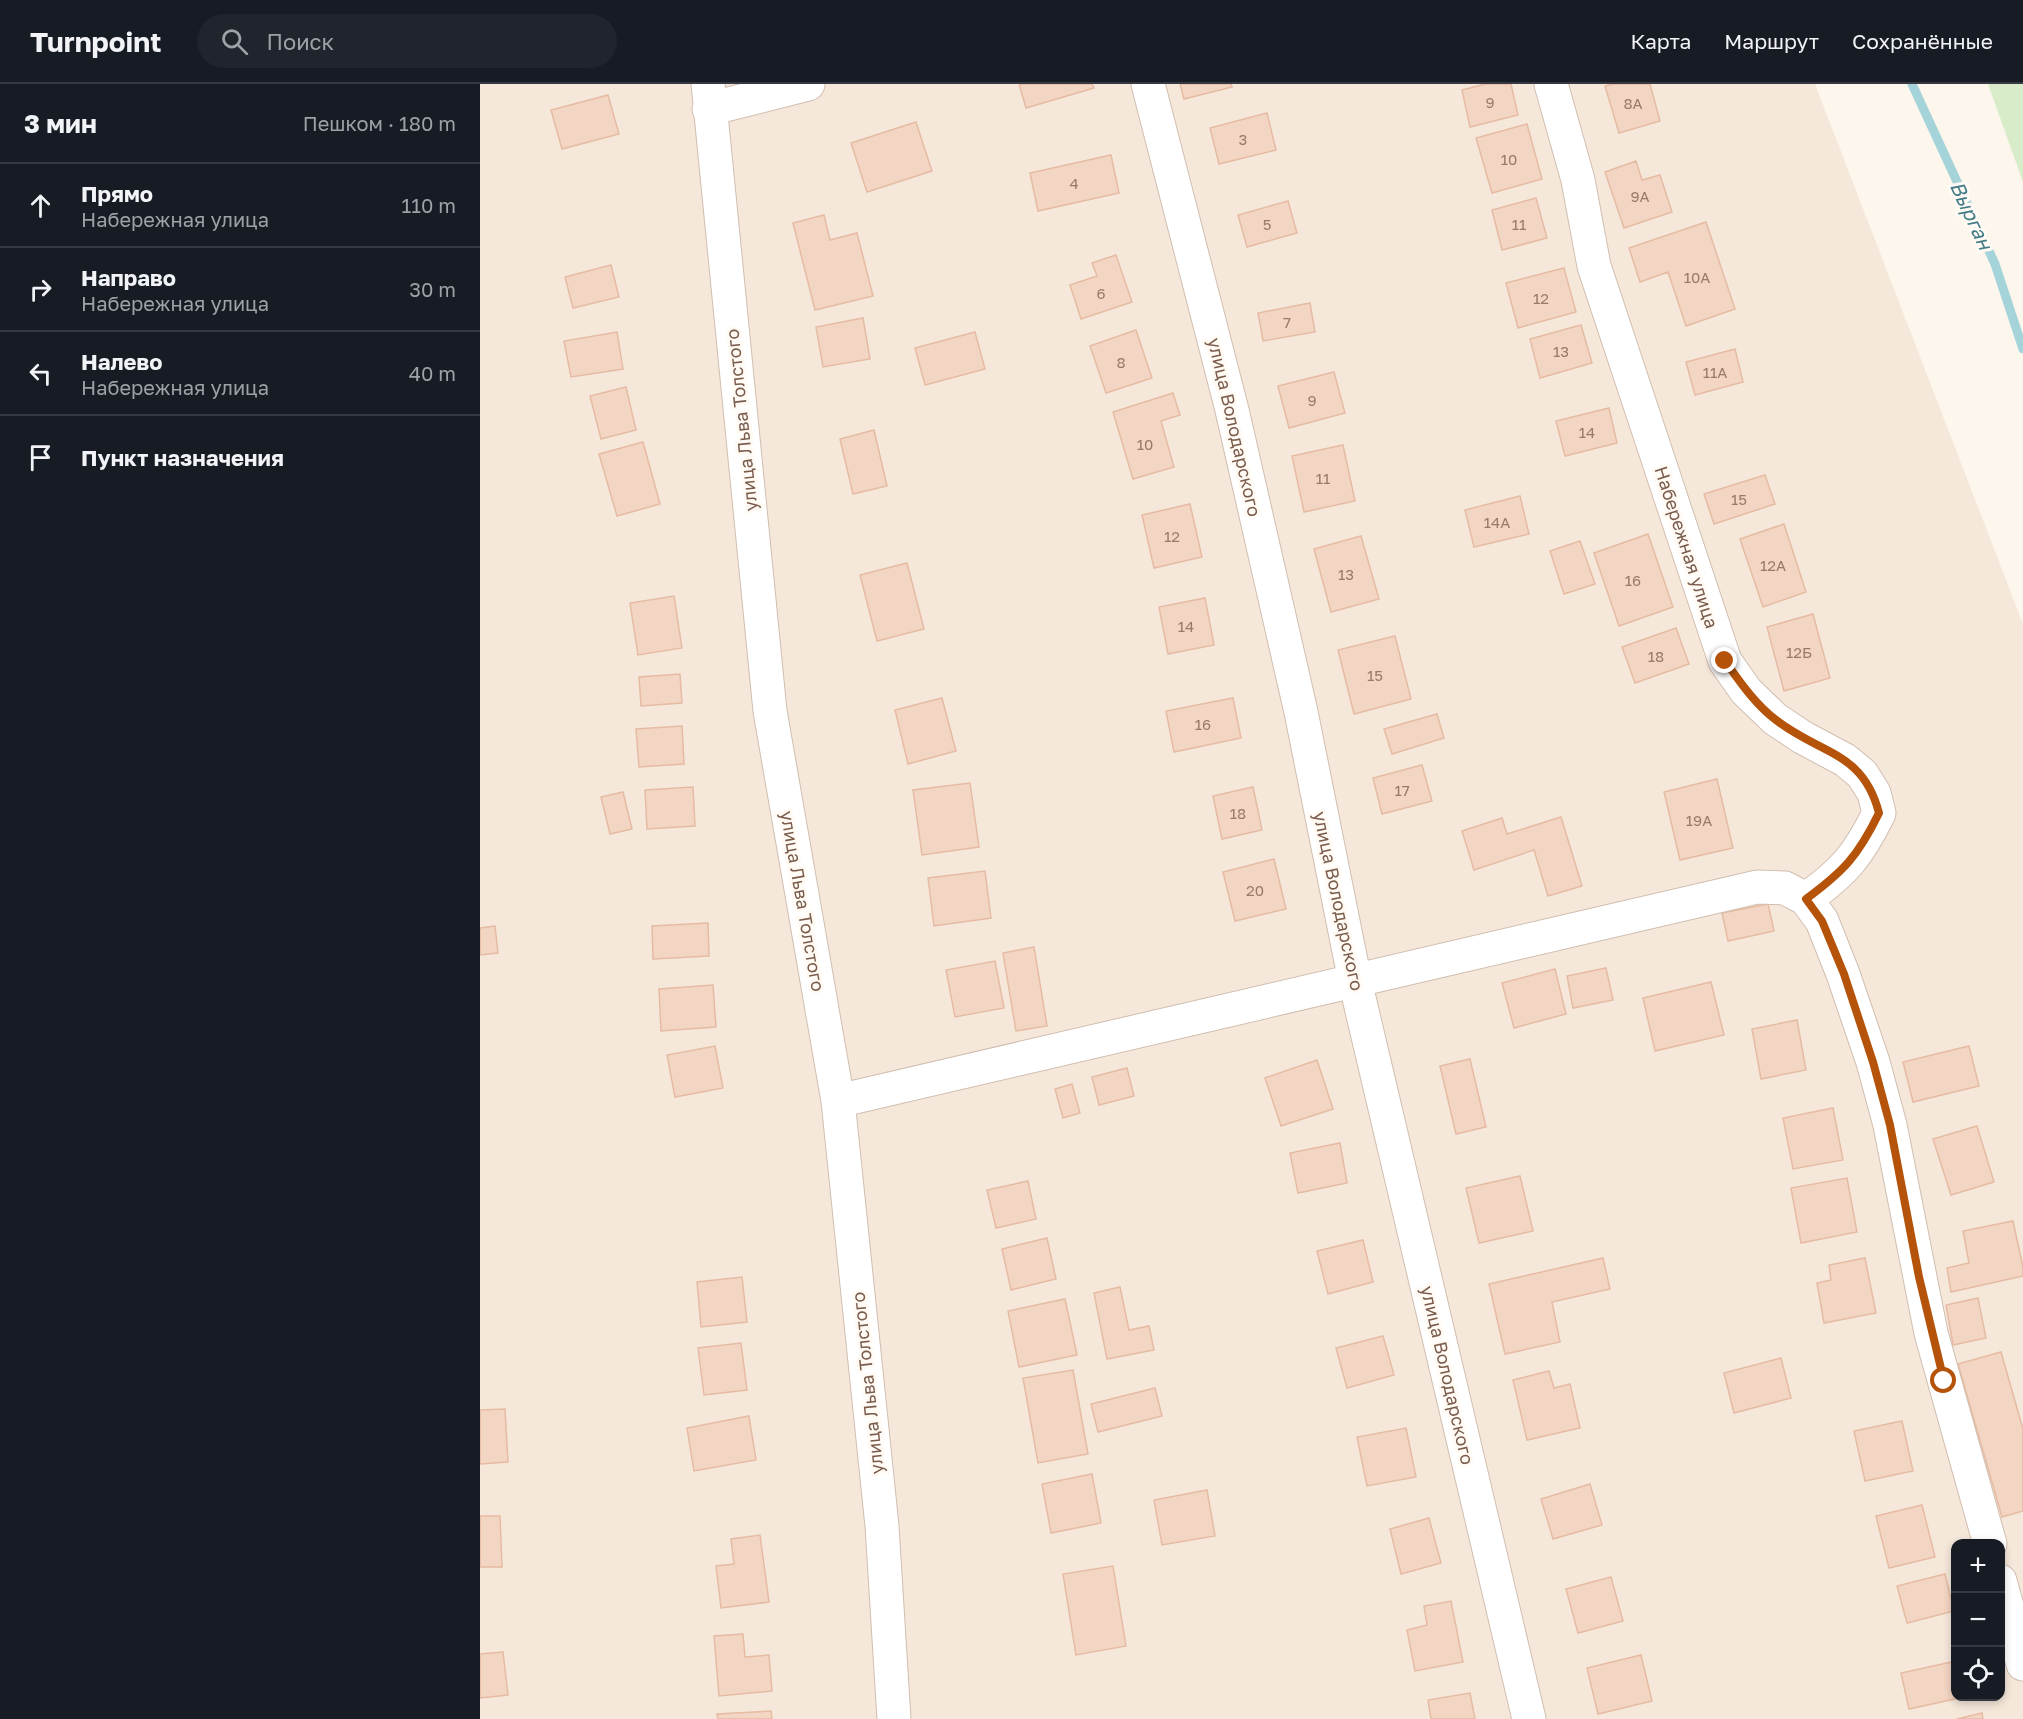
<!DOCTYPE html>
<html lang="ru">
<head>
<meta charset="utf-8">
<style>
  :root { --surface:#171b24; --page:#20242c; --text:#f1f3f6; --muted:#9ea1a6; --line:#363941 }
  body { margin:0; font-family:"Golos Text",sans-serif; background:var(--page); color:var(--text) }
  .controls { position:absolute; right:18px; bottom:18px; display:grid; overflow:hidden; border-radius:12px; box-shadow:0 3px 9px #0003 }
  .controls button { width:54px; height:54px; display:grid; place-items:center; padding:0; border:0; border-bottom:2px solid var(--line); background:var(--surface); color:var(--text); font:30px sans-serif }
  .stop { position:absolute; width:18px; height:18px; margin:-14px; border:4px solid #b45309; border-radius:50%; background:#fff }
  .stop.end { background:#b45309; border-color:#fff; box-shadow:0 2px 6px #0008 }
  .list { margin:0; padding:0; list-style:none }
  h2 { display:flex; justify-content:space-between; align-items:center; height:78px; margin:0; padding:0 24px; font-size:26px }
  h2 small { font-size:20px; font-weight:400; color:var(--muted) }
  .list li { display:grid; grid-template-columns:39px 1fr auto; gap:18px; align-items:center; box-sizing:border-box; height:84px; padding:0 24px; border-top:2px solid var(--line) }
  .list b { display:block; font-size:22px; white-space:nowrap }
  .list p { margin:0; font-size:20px; white-space:nowrap; color:var(--muted) }
  .list em { font-size:20px; font-style:normal; color:var(--muted) }
  .icon { flex:none; width:33px; height:33px; fill:none; stroke:currentColor; stroke-width:2; stroke-linecap:round; stroke-linejoin:round }
  .map { position:relative; flex:none; width:1543px; height:1635px; overflow:hidden }
  header { display:flex; align-items:center; gap:36px; box-sizing:border-box; height:84px; padding:0 30px; background:var(--surface); border-bottom:2px solid var(--line) }
  header strong { font-size:28px }
  nav { display:flex; gap:33px; margin-inline-start:auto; font-size:21px }
  .search { width:420px; height:54px; background:var(--page); display:flex; align-items:center; gap:15px; box-sizing:border-box; padding:0 21px; border-radius:33px; color:var(--muted); font-size:22px }
  main { display:flex }
  aside { flex:1; background:var(--surface) }
  .map>svg:first-child { display:block }
</style>
</head>
<body>
<header>
<strong>Turnpoint</strong>
<div class="search"><svg class="icon" aria-label="search" viewBox="0 0 24 24"><circle cx="10" cy="10" r="6"/><path d="M15 15l6 6"/></svg>Поиск</div>
<nav><a>Карта</a><a>Маршрут</a><a>Сохранённые</a></nav>
</header>
<main>
<aside>
<h2>3 мин<small>Пешком · 180 m</small></h2>
<ul class="list">
<li><svg class="icon" aria-label="ahead" viewBox="0 0 24 24"><path d="M12 20V5M6 11l6-6 6 6"/></svg><div><b>Прямо</b><p>Набережная улица</p></div><em>110 m</em></li>
<li><svg class="icon" aria-label="right" viewBox="0 0 24 24"><path d="M7 20v-9h11M14 6l5 5-5 5"/></svg><div><b>Направо</b><p>Набережная улица</p></div><em>30 m</em></li>
<li><svg class="icon" aria-label="left" viewBox="0 0 24 24"><path d="M17 20v-9H6M10 6l-5 5 5 5"/></svg><div><b>Налево</b><p>Набережная улица</p></div><em>40 m</em></li>
<li><svg class="icon" aria-label="arrive" viewBox="0 0 24 24"><path d="M6 21V4h12l-3 4 3 4H6"/></svg><div><b>Пункт назначения</b></div></li>
</ul>
</aside>
<div class="map">
<svg width="1543" height="1635" viewBox="0 0 1543 1635">
  <rect width="100%" height="100%" fill="#fdf6ec"/>
  <!-- residential -->
  <path fill="#f5e8da" fill-rule="evenodd" d="M0 0H1335L1543 540V1635H0ZM1476 1460H1520V1612H1476Z"/>
  <!-- green -->
  <path fill="#d8ecc9" d="M1508 0H1543V98Z"/>
  <g fill="none" stroke-linecap="round" stroke-linejoin="round">
    <!-- stream -->
    <path stroke="#a5d3da" stroke-width="9" d="M1432 0 1515 180 1543 265"/>
  </g>
  <!-- building -->
  <path fill="#f3d5c3" stroke="#e6bba3" stroke-width="1.5" d="M539 0H612L614 4 546 24Z
    M700 0H751L752 3 704 15Z
    M1005 0H1031L1038 31 990 43 982 6Z
    M1133 0H1170L1180 37 1139 49 1125 2Z
    M128 11 139 50 82 65 71 26Z
    M787 29 796 66 739 80 730 44Z
    M436 38 452 87 387 108 371 59Z
    M1047 40 1062 95 1012 109 996 54Z
    M631 71 639 109 558 127 550 89Z
    M1156 77 1162 96 1180 91 1192 128 1144 144 1125 88Z
    M1056 114 1067 154 1022 166 1012 126Z
    M808 117 817 149 767 163 758 131Z
    M344 131 350 156 377 149 393 212 335 226 313 139Z
    M1226 138 1255 225 1206 242 1188 188 1160 198 1149 164Z
    M636 171 652 218 601 235 590 201 617 192 612 179Z
    M131 181 139 213 93 224 85 193Z
    M1084 184 1096 228 1038 244 1026 199Z
    M830 219 835 248 783 257 778 229Z
    M383 234 390 275 343 283 336 243Z
    M1101 241 1112 279 1060 294 1050 255Z
    M656 246 672 294 626 309 610 262Z
    M137 248 143 285 91 293 84 257Z
    M495 248 505 285 445 301 435 264Z
    M1255 265 1263 298 1215 311 1206 278Z
    M854 288 865 329 809 344 798 302Z
    M146 303 156 346 121 355 110 312Z
    M693 309 700 331 681 337 694 383 653 395 633 328Z
    M1129 324 1137 359 1085 372 1076 337Z
    M394 346 407 402 373 410 360 355Z
    M163 358 180 420 137 432 119 370Z
    M863 361 875 417 824 428 812 372Z
    M1285 391 1295 420 1234 440 1224 410Z
    M1040 412 1049 450 994 463 985 426Z
    M710 420 722 473 674 484 662 431Z
    M1304 440 1326 508 1283 523 1260 455Z
    M1168 450 1193 523 1139 542 1114 469Z
    M881 452 899 515 851 528 834 465Z
    M1100 457 1115 500 1084 510 1070 467Z
    M427 479 444 545 397 557 380 491Z
    M194 512 202 564 158 571 150 519Z
    M725 514 734 561 688 570 679 523Z
    M1333 530 1350 594 1304 607 1287 543Z
    M1196 544 1209 580 1155 599 1142 563Z
    M915 552 931 615 874 630 858 566Z
    M200 590 202 619 161 622 159 593Z
    M462 614 476 667 428 680 415 626Z
    M753 614 761 654 694 668 686 627Z
    M957 630 964 654 912 670 904 645Z
    M202 642 204 680 159 683 156 645Z
    M942 681 952 717 902 730 893 694Z
    M1237 695 1253 764 1200 776 1184 708Z
    M490 699 499 763 442 771 433 706Z
    M213 703 215 742 167 745 165 706Z
    M773 703 782 746 742 755 733 712Z
    M143 708 152 745 130 750 121 713Z
    M1081 733 1102 802 1068 812 1054 766 994 786 982 747 1022 734 1027 750Z
    M794 775 806 825 755 837 743 788Z
    M505 787 511 834 454 842 448 794Z
    M1288 820 1294 847 1248 857 1242 829Z
    M228 839 229 872 173 875 172 842Z
    M15 842 18 869 0 871V844Z
    M554 863 567 942 536 947 523 869Z
    M515 877 524 924 475 933 466 886Z
    M1126 884 1133 916 1093 924 1087 892Z
    M1075 885 1086 930 1034 944 1022 899Z
    M1231 898 1244 951 1175 967 1163 914Z
    M233 901 236 943 181 947 179 905Z
    M1317 936 1326 986 1281 995 1272 945Z
    M235 962 243 1004 195 1013 187 971Z
    M1489 962 1499 1002 1433 1018 1423 978Z
    M990 975 1006 1043 976 1050 960 982Z
    M837 976 853 1025 801 1042 785 994Z
    M647 984 654 1012 619 1021 612 993Z
    M592 1000 600 1029 583 1034 575 1005Z
    M1353 1024 1363 1076 1313 1085 1303 1034Z
    M1497 1042 1514 1098 1471 1111 1453 1055Z
    M860 1059 867 1099 818 1109 810 1069Z
    M1040 1092 1053 1147 999 1159 986 1104Z
    M1367 1094 1377 1148 1321 1159 1311 1104Z
    M548 1097 556 1135 516 1144 507 1106Z
    M1533 1137 1543 1183V1192L1471 1208 1467 1184 1489 1179 1483 1147Z
    M567 1154 576 1195 531 1206 522 1165Z
    M883 1156 893 1198 848 1210 837 1167Z
    M1123 1174 1130 1205 1072 1218 1080 1258 1025 1270 1009 1200Z
    M1385 1174 1396 1229 1344 1239 1337 1199 1351 1196 1349 1181Z
    M262 1193 267 1238 221 1243 217 1198Z
    M640 1203 649 1246 669 1242 674 1266 627 1275 614 1209Z
    M1498 1214 1506 1254 1473 1261 1466 1221Z
    M585 1215 597 1271 539 1283 528 1227Z
    M903 1252 914 1291 867 1304 856 1264Z
    M261 1259 267 1306 224 1311 218 1264Z
    M1521 1268 1543 1345V1427L1522 1433 1478 1280Z
    M1301 1274 1311 1314 1254 1329 1244 1289Z
    M593 1286 608 1370 558 1379 543 1294Z
    M1069 1287 1074 1304 1090 1300 1100 1344 1047 1356 1033 1296Z
    M675 1304 682 1332 618 1348 611 1320Z
    M25 1325 28 1378 0 1380V1326Z
    M269 1332 276 1376 214 1387 207 1344Z
    M1422 1337 1433 1387 1385 1397 1374 1347Z
    M926 1344 936 1393 887 1402 877 1353Z
    M612 1390 621 1439 571 1449 562 1400Z
    M1110 1400 1122 1441 1073 1455 1061 1415Z
    M727 1406 735 1452 682 1461 674 1416Z
    M1442 1421 1455 1473 1409 1484 1396 1432Z
    M0 1432H20L22 1483H0Z
    M949 1434 961 1479 921 1490 910 1445Z
    M280 1451 289 1518 241 1524 236 1482 254 1480 251 1455Z
    M633 1482 646 1562 596 1571 583 1490Z
    M1465 1490 1474 1527 1427 1539 1417 1502Z
    M1131 1493 1143 1537 1098 1549 1086 1505Z
    M971 1517 983 1578 935 1587 927 1546 947 1541 944 1522Z
    M263 1550 265 1573 289 1571 292 1607 239 1612 234 1552Z
    M23 1568 28 1611 0 1614V1570Z
    M1161 1571 1172 1617 1118 1630 1107 1584Z
    M1476 1577V1612L1484 1613 1429 1625 1421 1589Z
    M990 1609 995 1635H951L948 1616Z
    M291 1627 292 1635H238L237 1630Z
    M1502 1629 1503 1635H1477Z"/>
  <g fill="none" stroke-linecap="round" stroke-linejoin="round">
    <defs>
      <path id="minor" d="M228 0 290 627 358 1017 402 1442 414 1635
        M668 0 752 326 821 628 875 897 1049 1635
        M1071 0 1098 96 1114 182 1245 577 1266 607 1295 635 1322 653 1365 676 1382 690 1394 709 1399 729C1378 772 1364 788 1326 815L1342 837 1363 890 1393 978 1410 1041 1451 1249 1510 1460
        M229 25 328 0
        M358 1017 1277 803 1305 804 1326 815
        M1520 1497 1543 1580"/>
    </defs>
    <!-- minor casing -->
    <use href="#minor" stroke="#d1beb0" stroke-width="35"/>
    <!-- minor -->
    <use href="#minor" stroke="#fff" stroke-width="33"/>
  </g>
  <g fill="none" stroke-linecap="round" stroke-linejoin="round">
    <!-- route -->
    <path stroke="#b45309" stroke-width="8" d="M1245 577C1260 598 1275 620 1296 636 1341 671 1383 667 1399 729 1378 772 1364 787 1326 815L1342 837 1364 890 1393 978 1410 1041 1439 1193 1464 1297"/>
  </g>
  <g text-anchor="middle" dominant-baseline="central" stroke-width="6" stroke-linejoin="round" paint-order="stroke">
    <!-- number labels -->
    <g font-size="15" fill="#987a6a">
      <text x="1010" y="18">9</text>
      <text x="1153" y="19">8А</text>
      <text x="763" y="55">3</text>
      <text x="1029" y="75">10</text>
      <text x="594" y="99">4</text>
      <text x="1160" y="112">9А</text>
      <text x="787" y="140">5</text>
      <text x="1039" y="140">11</text>
      <text x="1217" y="193">10А</text>
      <text x="621" y="209">6</text>
      <text x="1061" y="214">12</text>
      <text x="807" y="238">7</text>
      <text x="1081" y="267">13</text>
      <text x="641" y="278">8</text>
      <text x="1235" y="288">11А</text>
      <text x="832" y="316">9</text>
      <text x="1107" y="348">14</text>
      <text x="665" y="360">10</text>
      <text x="843" y="394">11</text>
      <text x="1259" y="415">15</text>
      <text x="1017" y="438">14А</text>
      <text x="692" y="452">12</text>
      <text x="1293" y="481">12А</text>
      <text x="866" y="490">13</text>
      <text x="1153" y="496">16</text>
      <text x="706" y="542">14</text>
      <text x="1319" y="568">12Б</text>
      <text x="1176" y="572">18</text>
      <text x="895" y="591">15</text>
      <text x="723" y="640">16</text>
      <text x="922" y="706">17</text>
      <text x="758" y="729">18</text>
      <text x="1219" y="736">19А</text>
      <text x="775" y="806">20</text>
    </g>
    <!-- street labels -->
    <g font-size="18" fill="#7a5c4d" stroke="#fffaf3">
      <text transform="translate(261 336) rotate(-96)">улица Льва Толстого</text>
      <text transform="translate(755 343) rotate(77)">улица Володарского</text>
      <text transform="translate(1207 463) rotate(72)">Набережная улица</text>
      <text transform="translate(323 817) rotate(80)">улица Льва Толстого</text>
      <text transform="translate(859 817) rotate(78)">улица Володарского</text>
      <text transform="translate(968 1291) rotate(77)">улица Володарского</text>
      <text transform="translate(387 1299) rotate(-96)">улица Льва Толстого</text>
    </g>
    <!-- water labels -->
    <g font-size="20" font-style="italic" fill="#437c86" stroke="#fffaf3">
      <text transform="translate(1492 131) rotate(65)">Вырган</text>
    </g>
  </g>
</svg>
<div class="controls">
<button>+</button>
<button>−</button>
<button><svg class="icon" aria-label="locate" viewBox="0 0 24 24"><circle cx="12" cy="12" r="6"/><path d="M12 2v4M12 18v4M2 12h4M18 12h4"/></svg></button>
</div>
<div class="stop" style="left:1464px;top:1297px"></div>
<div class="stop end" style="left:1245px;top:577px"></div>
</div>
</main>
</body>
</html>
